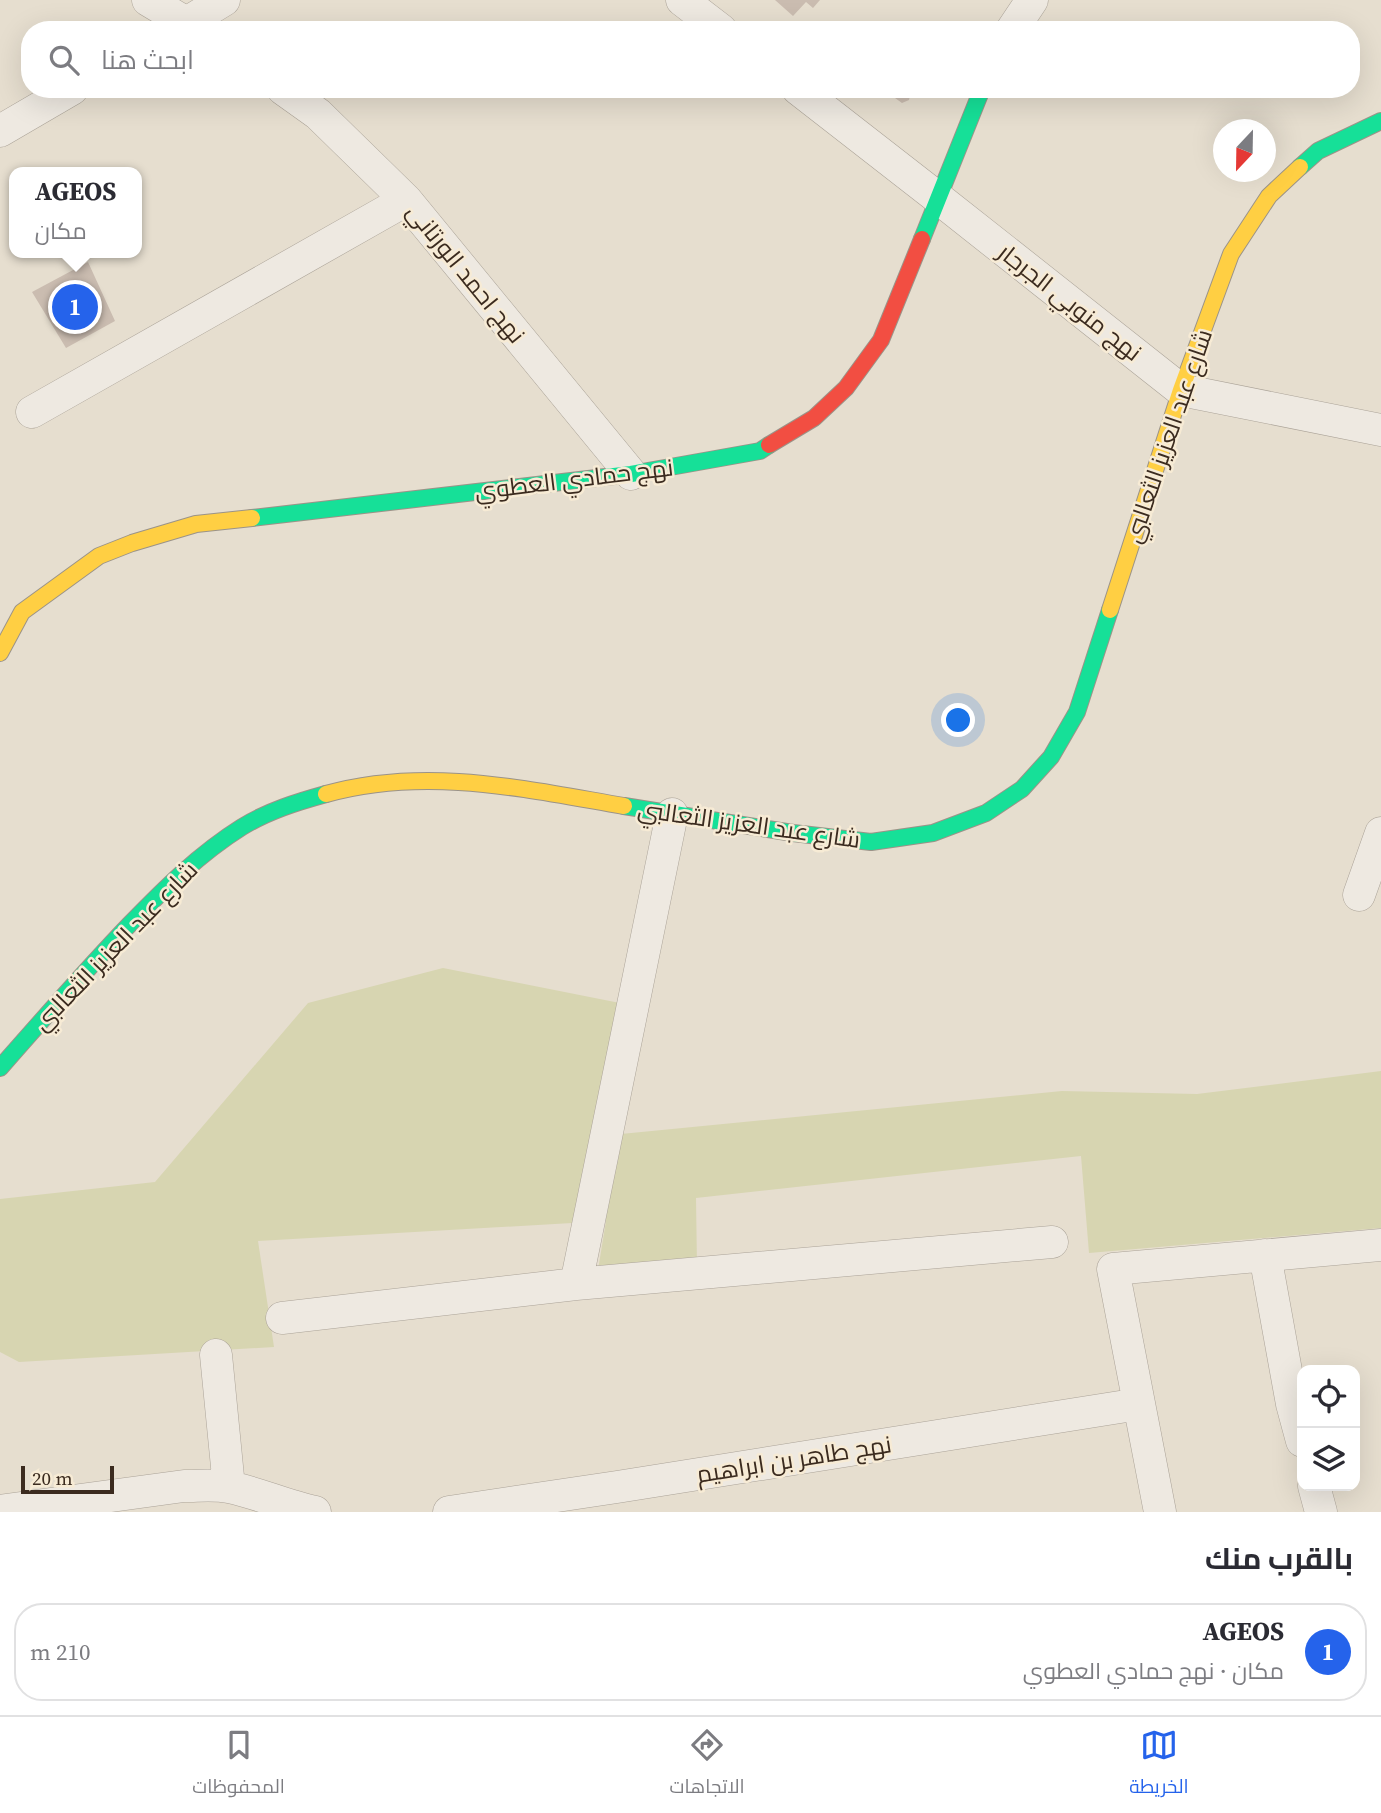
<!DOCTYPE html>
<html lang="ar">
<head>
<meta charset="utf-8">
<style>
  :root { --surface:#fff; --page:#f2f2f3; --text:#2b2b33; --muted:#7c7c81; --line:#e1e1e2; --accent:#2563eb }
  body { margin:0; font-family:"Source Serif 4",Cairo,serif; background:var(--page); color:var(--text); direction:rtl }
  .controls { position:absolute; right:21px; bottom:21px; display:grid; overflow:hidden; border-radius:14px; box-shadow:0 7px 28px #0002 }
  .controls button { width:63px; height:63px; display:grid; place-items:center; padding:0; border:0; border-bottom:2px solid var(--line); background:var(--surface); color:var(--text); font:35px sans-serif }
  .compass { position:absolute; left:1213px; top:119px; width:63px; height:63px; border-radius:50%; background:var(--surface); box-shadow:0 7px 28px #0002; rotate:202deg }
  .scale { position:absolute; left:21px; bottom:18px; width:93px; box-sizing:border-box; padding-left:7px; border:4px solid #3b2b1f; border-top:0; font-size:19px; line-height:24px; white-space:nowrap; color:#3b2b1f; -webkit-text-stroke:5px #f7ebd5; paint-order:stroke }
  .you { position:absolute; left:959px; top:721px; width:24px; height:24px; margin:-18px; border:5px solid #fff; border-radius:50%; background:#1a73e8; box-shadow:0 0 0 10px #1a73e833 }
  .badge { display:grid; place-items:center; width:46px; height:46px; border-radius:50%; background:var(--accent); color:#fff; font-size:23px; font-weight:700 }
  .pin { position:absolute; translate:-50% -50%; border:4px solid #fff; box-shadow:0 2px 7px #0006 }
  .popup { position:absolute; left:9px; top:167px; width:133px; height:91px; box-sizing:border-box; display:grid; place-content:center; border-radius:14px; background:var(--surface); filter:drop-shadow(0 2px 5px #0005); font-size:23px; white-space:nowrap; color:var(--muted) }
  .popup b { font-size:26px; color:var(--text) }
  .popup::after { content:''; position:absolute; left:50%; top:100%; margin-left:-14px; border:14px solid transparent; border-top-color:var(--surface) }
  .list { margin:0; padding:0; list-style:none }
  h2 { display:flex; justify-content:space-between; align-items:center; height:91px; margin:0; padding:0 28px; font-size:30px }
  h2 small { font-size:23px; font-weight:400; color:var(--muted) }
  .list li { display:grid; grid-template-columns:46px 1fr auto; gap:21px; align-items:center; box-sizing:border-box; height:98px; margin:0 14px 14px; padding:0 14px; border:2px solid var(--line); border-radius:28px }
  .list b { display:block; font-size:26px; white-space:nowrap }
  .list p { margin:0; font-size:23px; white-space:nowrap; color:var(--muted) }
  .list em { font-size:23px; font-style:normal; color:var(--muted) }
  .icon { flex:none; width:38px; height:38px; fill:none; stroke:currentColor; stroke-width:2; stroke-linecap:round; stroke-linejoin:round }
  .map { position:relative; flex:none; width:1381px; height:1512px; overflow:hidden; direction:ltr }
  .search { position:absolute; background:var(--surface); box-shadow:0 7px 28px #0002; left:21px; right:21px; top:21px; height:77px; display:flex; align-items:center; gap:18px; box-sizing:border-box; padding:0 24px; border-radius:28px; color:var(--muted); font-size:26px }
  .sheet { height:203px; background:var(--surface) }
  nav { display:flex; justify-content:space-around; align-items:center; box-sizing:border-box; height:98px; border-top:2px solid var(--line); background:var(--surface); font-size:19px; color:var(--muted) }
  nav a { display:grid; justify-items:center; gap:4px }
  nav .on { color:var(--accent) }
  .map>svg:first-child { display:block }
</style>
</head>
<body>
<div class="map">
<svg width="1381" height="1512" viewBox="0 0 1381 1512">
  <rect width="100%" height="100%" fill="#e6decf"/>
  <!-- green -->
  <path fill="#d7d5b1" d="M443 968 645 1008 621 1134 1062 1091 1197 1094 1381 1071V1228L1089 1253 1081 1156 696 1198 697 1267 598 1270 606 1221 258 1241 274 1347 19 1362 0 1352V1199L155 1182 308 1003Z"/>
  <!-- building -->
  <path fill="#cabcb0" d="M775 0H820L813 8 806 2 793 16Z
    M891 89H919L914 94 911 92 909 100 902 103 895 98 894 92Z
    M88 262 115 321 66 348 32 292Z"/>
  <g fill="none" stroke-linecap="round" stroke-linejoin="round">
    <defs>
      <path id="street" d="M148 0 198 30
        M682 0 721 30
        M175 30 224 0
        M1012 30 1032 0
        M283 89 318 114 406 200 631 474
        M798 89 938 198 1181 390 1381 430
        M0 131 72 89
        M32 412 406 200
        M1359 895 1381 833
        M1265 1255 1292 1404 1302 1441
        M576 1284 672 814
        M282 1318 576 1284 1052 1242
        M216 1355 229 1487
        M1314 1486 1321 1512
        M0 1511 184 1486C199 1486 214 1484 229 1487 258 1493 286 1506 315 1512
        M449 1512 617 1487 1139 1404
        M1160 1512 1113 1269 1381 1245"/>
      <path id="fast" d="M1300 167 1318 151 1381 121
        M922 239 982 89
        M252 518 631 474 760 451 769 445
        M624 806 793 833 871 842 933 833 986 813 1022 789 1051 757 1077 712 1110 610
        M0 1068C42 1020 85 971 129 925 164 889 199 854 242 827 268 811 297 802 326 794"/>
      <path id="slow" d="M1110 610 1181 390 1231 254 1269 196 1300 167
        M0 653 22 612 99 556 132 543 196 524 252 518
        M326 794C426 766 524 789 624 806"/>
      <path id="jam" d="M769 445 814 418 846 388 881 340 922 239"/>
    </defs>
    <!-- street casing -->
    <use href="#street" stroke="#aba398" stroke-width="33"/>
    <!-- fast casing -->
    <use href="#fast" stroke="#9b9388" stroke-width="18"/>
    <!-- slow casing -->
    <use href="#slow" stroke="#9b9388" stroke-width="18"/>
    <!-- jam casing -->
    <use href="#jam" stroke="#9b9388" stroke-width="18"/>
    <!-- street -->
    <use href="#street" stroke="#eee9e1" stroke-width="32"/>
    <!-- fast -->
    <use href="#fast" stroke="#16e098" stroke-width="16"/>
    <!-- slow -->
    <use href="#slow" stroke="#ffcf43" stroke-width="16"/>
    <!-- jam -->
    <use href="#jam" stroke="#f24e42" stroke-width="16"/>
  </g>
  <g text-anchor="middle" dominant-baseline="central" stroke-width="5" stroke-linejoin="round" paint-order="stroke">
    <!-- street labels -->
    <g font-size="24" fill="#3b2b1f" stroke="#f7ebd5">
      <text transform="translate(466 273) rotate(51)">نهج احمد الورتاني</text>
      <text transform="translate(1070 302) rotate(38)">نهج منوبي الجرجار</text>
      <text transform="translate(1168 436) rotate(-71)">شارع عبد العزيز الثعالبي</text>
      <text transform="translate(574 479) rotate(-7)">نهج حمادي العطوي</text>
      <text transform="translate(749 824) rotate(8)">شارع عبد العزيز الثعالبي</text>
      <text transform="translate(115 946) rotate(-46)">شارع عبد العزيز الثعالبي</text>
      <text transform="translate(794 1459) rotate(-9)">نهج طاهر بن ابراهيم</text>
    </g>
  </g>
</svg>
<div class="controls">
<button><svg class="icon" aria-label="locate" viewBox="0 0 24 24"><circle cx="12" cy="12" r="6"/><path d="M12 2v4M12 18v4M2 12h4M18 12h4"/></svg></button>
<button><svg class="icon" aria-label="layers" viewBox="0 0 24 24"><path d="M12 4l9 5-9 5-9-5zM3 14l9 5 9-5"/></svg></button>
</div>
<svg class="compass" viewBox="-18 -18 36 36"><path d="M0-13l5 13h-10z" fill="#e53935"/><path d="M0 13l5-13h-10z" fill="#7c7c81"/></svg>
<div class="scale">20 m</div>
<div class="you"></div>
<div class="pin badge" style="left:75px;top:307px">1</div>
<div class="popup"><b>AGEOS</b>مكان</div>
<div class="search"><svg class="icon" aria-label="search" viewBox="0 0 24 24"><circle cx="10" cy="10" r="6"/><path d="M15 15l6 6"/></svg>ابحث هنا</div>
</div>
<section class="sheet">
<h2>بالقرب منك<small></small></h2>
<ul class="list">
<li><span class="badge">1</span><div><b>AGEOS</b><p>مكان · نهج حمادي العطوي</p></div><em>210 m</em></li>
</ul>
</section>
<nav>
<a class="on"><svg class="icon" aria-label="map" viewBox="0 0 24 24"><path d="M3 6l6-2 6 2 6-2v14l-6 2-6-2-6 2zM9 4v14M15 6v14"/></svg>الخريطة</a>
<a><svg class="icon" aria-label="directions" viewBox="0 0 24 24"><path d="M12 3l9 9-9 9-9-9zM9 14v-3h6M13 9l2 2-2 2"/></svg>الاتجاهات</a>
<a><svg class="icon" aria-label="saved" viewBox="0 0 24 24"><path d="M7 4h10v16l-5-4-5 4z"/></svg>المحفوظات</a>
</nav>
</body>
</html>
